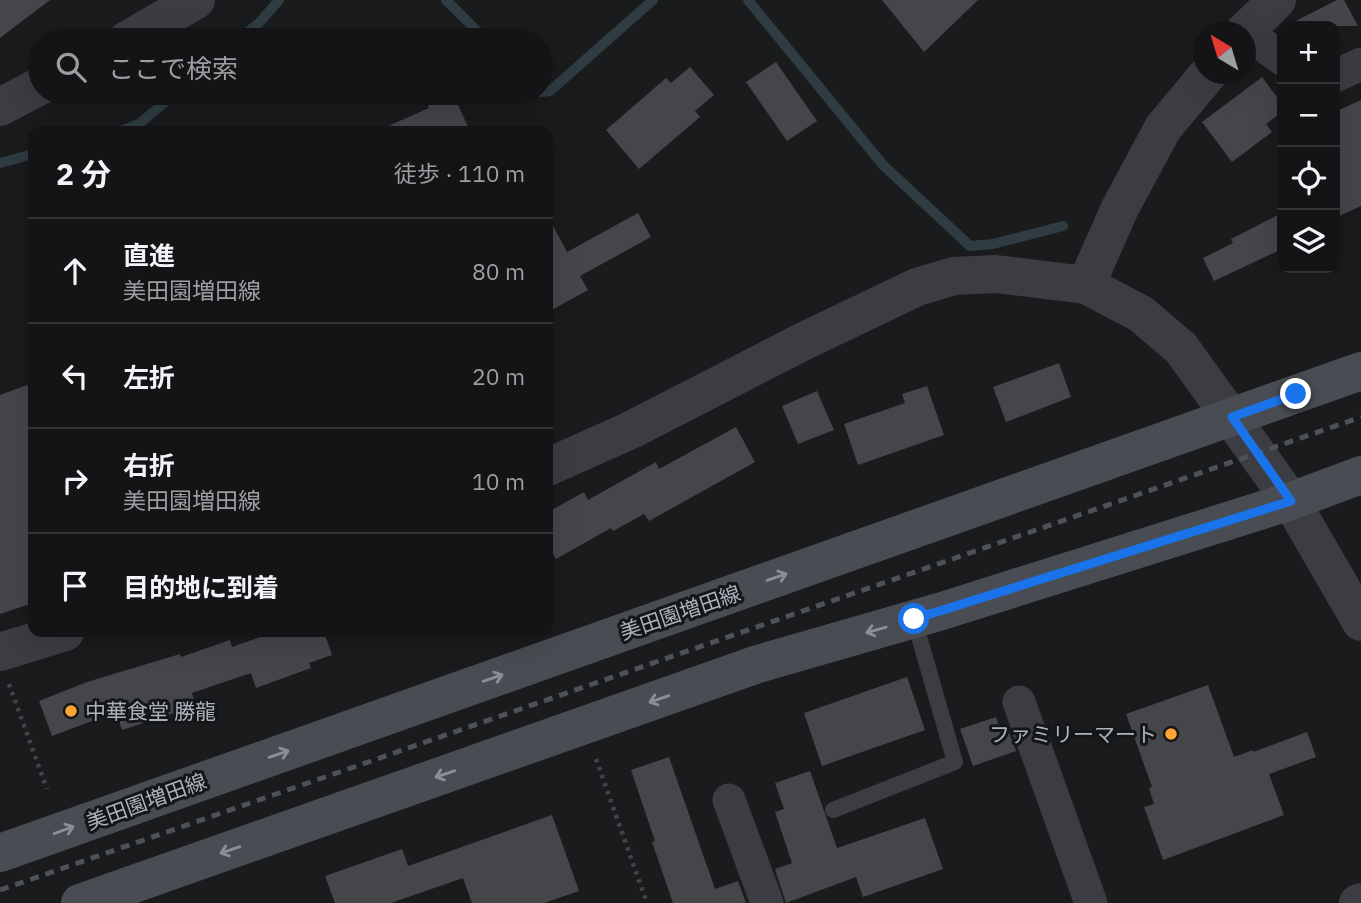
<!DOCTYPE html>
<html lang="ja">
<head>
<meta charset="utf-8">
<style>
  :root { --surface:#141416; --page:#1d1d1f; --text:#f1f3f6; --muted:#9d9ea1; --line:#333335 }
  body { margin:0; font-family:"IBM Plex Sans","Noto Sans JP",sans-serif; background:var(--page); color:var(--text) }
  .controls { position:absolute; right:21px; top:21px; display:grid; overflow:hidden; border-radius:14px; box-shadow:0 7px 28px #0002 }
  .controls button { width:63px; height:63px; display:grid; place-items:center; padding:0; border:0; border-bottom:2px solid var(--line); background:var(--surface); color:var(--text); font:35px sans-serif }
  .compass { position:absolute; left:1193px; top:21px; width:63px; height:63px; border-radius:50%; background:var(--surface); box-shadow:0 7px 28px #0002; rotate:322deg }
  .stop { position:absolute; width:21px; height:21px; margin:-16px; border:5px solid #1a73e8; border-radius:50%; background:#fff }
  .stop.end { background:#1a73e8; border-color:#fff; box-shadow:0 2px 7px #0008 }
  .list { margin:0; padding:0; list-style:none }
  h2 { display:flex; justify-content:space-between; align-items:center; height:91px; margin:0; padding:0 28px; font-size:30px }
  h2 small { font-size:23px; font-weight:400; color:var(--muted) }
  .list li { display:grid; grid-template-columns:46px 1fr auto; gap:21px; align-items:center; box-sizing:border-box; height:105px; padding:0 28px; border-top:2px solid var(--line) }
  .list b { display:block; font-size:26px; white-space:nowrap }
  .list p { margin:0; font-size:23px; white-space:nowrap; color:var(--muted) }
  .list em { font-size:23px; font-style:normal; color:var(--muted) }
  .icon { flex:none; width:38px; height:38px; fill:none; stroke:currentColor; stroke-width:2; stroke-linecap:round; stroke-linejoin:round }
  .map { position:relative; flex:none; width:1361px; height:903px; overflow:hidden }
  .search { position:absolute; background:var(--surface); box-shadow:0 7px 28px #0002; left:28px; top:28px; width:525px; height:77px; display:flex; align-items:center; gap:18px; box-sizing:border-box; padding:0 24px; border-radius:38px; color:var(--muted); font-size:26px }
  .panel { position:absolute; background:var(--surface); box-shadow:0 7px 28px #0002; left:28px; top:126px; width:525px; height:511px; border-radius:14px }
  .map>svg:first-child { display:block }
</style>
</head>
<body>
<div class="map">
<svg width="1361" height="903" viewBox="0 0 1361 903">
  <rect width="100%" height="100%" fill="#1a1b1d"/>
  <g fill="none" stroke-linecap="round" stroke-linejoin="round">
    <!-- stream -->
    <path stroke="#2f3c42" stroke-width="10" d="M446 0 486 40
      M748 0 883 165 970 246 993 244 1063 226
      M238 40 260 22 279 0
      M541 92 550 91 653 0
      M121 131 139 124 176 93
      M0 163 33 154"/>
  </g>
  <!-- building -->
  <path fill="#44464a" d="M0 0H50L0 38Z
    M882 0H978L924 52Z
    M1337 0H1344L1358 26H1286Z
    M776 62 817 121 787 141 746 82Z
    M690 67 714 95 695 111 700 117 639 169 606 130 666 78 671 83Z
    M1262 77 1282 104V112L1266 124 1272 132 1232 162 1202 122Z
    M453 94 470 131H377L429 108 428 105Z
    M1361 100V206L1335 218V112Z
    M638 213 651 237 580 276 588 290 548 312V217L567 252Z
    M1282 213V249L1214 281 1203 258 1233 243 1231 239Z
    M1059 363 1071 397 1006 422 993 387Z
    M27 385 33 404V603L0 614V395Z
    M927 386 944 435 858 465 844 424 905 403 902 394Z
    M817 391 834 430 798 444 782 406Z
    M736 427 755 462 649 521 644 514 613 531 611 528 556 559 548 544V512L584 492 588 500 656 462 659 469Z
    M274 632H324L332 655 309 663 311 668 256 688 251 673 192 693 196 706 122 730 116 712 52 736 39 701 87 682 180 654 181 657 230 640 232 647Z
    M907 677 925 730 822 766 804 713Z
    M1208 685 1234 757 1253 750V752L1307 732 1316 757 1269 774 1284 815 1163 860 1144 807 1154 804 1149 788 1152 787 1126 714Z
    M996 717 1000 729 1007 727 1016 751 973 766 960 729Z
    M669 757 715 889 738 881 746 903H673L652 842 655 841 631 770Z
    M810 771 837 848 925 818 943 869 863 897 856 877 786 903 775 869 792 863 775 812 784 809 775 783Z
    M552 815 579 891 544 903H472L463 878 391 903H335L325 876 402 849 408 866Z"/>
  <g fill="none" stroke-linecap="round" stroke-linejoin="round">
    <!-- path -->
    <path stroke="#414449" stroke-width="4.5" stroke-dasharray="3.5 5" stroke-linecap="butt" d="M9 684 47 789
      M596 759 647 903"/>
    <!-- service -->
    <path stroke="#3b3d42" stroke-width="16" d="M833 810 955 762 914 619"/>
    <!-- minor -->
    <path stroke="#3b3d42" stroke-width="33" d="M1246 32 1282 59
      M1335 76 1361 64
      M1019 702 1091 903
      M729 800 767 903"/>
    <!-- tertiary -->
    <path stroke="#3b3d42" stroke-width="38" d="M1244 32 1277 0
      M127 40 196 0
      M0 107 40 86
      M1086 285 1120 208 1163 128 1208 74
      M548 467 631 430 802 342 917 287 954 276 996 274 1086 285 1141 314 1181 348 1291 501 1361 622
      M0 652 65 632
      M1358 903 1361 902"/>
    <!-- secondary -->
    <path stroke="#494c52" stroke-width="38" d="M0 853 1361 371
      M80 903 758 664 942 611 1291 501 1361 475"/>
    <!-- rail -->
    <path stroke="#4e5157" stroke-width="5" stroke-dasharray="9 7" stroke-linecap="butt" d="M0 890 1361 417"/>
  </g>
  <!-- one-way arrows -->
  <defs><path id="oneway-shaft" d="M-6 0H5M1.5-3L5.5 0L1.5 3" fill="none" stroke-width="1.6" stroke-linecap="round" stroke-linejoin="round" transform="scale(1.75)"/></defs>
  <g stroke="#898f98">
    <use href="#oneway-shaft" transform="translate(777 577) rotate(-19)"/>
    <use href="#oneway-shaft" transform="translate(876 630) rotate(164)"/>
    <use href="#oneway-shaft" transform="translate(493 678) rotate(-19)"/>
    <use href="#oneway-shaft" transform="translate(659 699) rotate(161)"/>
    <use href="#oneway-shaft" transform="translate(279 754) rotate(-19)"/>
    <use href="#oneway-shaft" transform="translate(445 774) rotate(161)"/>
    <use href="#oneway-shaft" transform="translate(64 830) rotate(-20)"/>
    <use href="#oneway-shaft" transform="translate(230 850) rotate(161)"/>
  </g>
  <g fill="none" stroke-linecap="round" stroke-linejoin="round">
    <!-- route -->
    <path stroke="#1a73e8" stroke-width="9" d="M914 619 1291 501 1232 417 1296 394"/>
  </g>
  <!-- markers -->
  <g fill="#fda432" stroke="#151618" stroke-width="2.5">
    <circle cx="71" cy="711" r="7"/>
    <circle cx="1171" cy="734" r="7"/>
  </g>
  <g text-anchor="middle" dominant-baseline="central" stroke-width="6" stroke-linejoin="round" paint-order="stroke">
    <!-- street labels -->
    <g font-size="21" fill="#acb3bd" stroke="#151618">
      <text transform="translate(680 612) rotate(-19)">美田園増田線</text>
      <text transform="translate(146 801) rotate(-20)">美田園増田線</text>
    </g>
    <!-- poi labels -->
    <g font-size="21" fill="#acb3bd" stroke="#151618" text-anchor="start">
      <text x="85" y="711">中華食堂 勝龍</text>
      <text x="1157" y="734" text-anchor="end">ファミリーマート</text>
    </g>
  </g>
</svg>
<div class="controls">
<button>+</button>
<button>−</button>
<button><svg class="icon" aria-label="locate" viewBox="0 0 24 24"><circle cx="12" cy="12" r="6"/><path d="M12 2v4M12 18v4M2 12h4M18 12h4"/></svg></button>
<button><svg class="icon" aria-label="layers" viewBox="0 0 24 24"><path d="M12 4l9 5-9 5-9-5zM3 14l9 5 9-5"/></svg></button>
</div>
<svg class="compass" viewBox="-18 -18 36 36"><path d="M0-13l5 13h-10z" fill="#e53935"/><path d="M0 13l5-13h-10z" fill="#9d9ea1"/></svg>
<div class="stop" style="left:914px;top:619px"></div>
<div class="stop end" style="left:1296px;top:394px"></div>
<div class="search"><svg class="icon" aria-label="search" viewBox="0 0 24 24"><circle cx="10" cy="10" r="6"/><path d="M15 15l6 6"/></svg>ここで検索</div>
<section class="panel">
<h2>2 分<small>徒歩 · 110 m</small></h2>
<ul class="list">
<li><svg class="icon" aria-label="ahead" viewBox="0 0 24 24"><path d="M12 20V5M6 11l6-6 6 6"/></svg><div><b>直進</b><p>美田園増田線</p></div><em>80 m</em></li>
<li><svg class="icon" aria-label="left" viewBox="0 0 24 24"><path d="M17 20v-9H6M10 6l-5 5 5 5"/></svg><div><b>左折</b></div><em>20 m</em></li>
<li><svg class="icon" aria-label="right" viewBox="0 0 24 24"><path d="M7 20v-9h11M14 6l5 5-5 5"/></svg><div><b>右折</b><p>美田園増田線</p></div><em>10 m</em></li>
<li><svg class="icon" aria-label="arrive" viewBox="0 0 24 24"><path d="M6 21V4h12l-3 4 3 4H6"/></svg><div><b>目的地に到着</b></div></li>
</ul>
</section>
</div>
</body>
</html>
